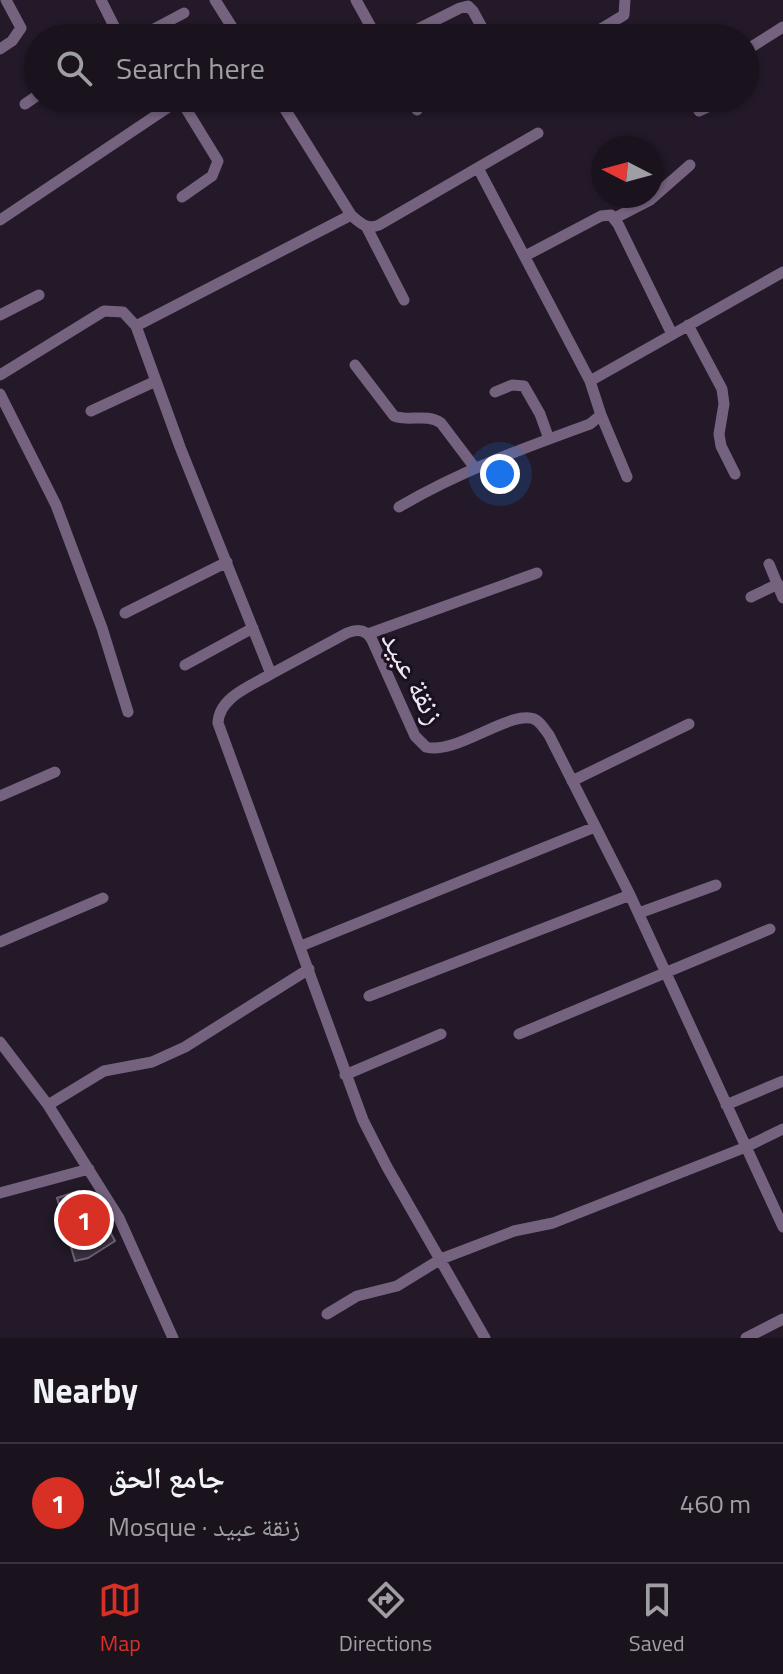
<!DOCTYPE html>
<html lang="en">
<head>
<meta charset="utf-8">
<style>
  :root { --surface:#1a131e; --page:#231c27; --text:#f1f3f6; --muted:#9f9ea4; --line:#38323c; --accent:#d93025 }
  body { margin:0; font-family:"Titillium Web","Noto Naskh Arabic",sans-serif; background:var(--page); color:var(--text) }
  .compass { position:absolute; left:591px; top:136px; width:72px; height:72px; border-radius:50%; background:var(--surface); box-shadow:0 2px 6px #0004; rotate:276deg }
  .you { position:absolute; left:500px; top:474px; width:28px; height:28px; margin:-20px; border:6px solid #fff; border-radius:50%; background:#1a73e8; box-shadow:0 0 0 12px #1a73e833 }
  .badge { display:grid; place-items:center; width:52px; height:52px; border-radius:50%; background:var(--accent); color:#fff; font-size:26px; font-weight:700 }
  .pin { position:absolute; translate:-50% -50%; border:4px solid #fff; box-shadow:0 2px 8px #0006 }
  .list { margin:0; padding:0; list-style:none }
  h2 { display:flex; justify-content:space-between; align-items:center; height:104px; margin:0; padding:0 32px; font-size:34px }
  h2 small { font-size:26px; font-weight:400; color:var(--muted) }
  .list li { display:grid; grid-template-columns:52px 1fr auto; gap:24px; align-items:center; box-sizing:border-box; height:120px; padding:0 32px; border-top:2px solid var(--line) }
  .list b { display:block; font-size:30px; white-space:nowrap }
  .list p { margin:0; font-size:26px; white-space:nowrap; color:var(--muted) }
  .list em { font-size:26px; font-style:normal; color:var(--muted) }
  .icon { flex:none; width:44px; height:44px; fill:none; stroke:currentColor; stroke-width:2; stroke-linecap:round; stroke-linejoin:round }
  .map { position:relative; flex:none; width:783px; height:1338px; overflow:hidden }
  .search { position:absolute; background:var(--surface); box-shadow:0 2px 6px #0004; left:24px; right:24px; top:24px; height:88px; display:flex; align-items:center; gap:20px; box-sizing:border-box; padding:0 28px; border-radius:44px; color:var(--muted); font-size:30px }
  .sheet { height:224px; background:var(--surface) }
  nav { display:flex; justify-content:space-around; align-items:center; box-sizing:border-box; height:112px; border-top:2px solid var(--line); background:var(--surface); font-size:22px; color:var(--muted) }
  nav a { display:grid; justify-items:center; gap:4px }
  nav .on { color:var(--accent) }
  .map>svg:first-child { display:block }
</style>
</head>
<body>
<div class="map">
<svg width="783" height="1338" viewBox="0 0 783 1338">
  <rect width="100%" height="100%" fill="#231928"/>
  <!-- building -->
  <path fill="#3d3142" stroke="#6f6375" stroke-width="2" d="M78 1191 91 1196 115 1241 88 1258 75 1261 57 1198Z"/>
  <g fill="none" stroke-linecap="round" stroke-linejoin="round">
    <!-- street -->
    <path stroke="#75627f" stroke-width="11" d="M101 0 120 38
      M215 0 239 38
      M356 0 377 38
      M137 38 184 13
      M400 38 460 8 468 6 473 11 485 33
      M586 38 624 15 625 0
      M0 49 12 41 21 28 6 0
      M745 51 783 27
      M278 98 351 215C360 223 367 230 379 225L538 133
      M410 98 417 110
      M180 99 218 161 212 176 182 197
      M25 104 38 95
      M699 111 714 104 717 98
      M615 218 650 200 690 165
      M0 220 182 98
      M366 226 404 300
      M525 256 601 216 611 215 618 224 672 334
      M0 315 39 295
      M688 325 722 389 724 404 719 434 721 446 735 474
      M136 326 351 215
      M355 365 394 416C409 422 426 413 441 423L475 468
      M0 375 104 311 123 312 136 326 180 447 271 674 347 633C357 629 366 629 372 640L415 736 426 747C456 756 513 707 536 720 541 723 545 730 549 735L630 895 783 1227
      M590 381 783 272
      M495 392 512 385 524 386 540 414 549 439
      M0 394 56 505 102 628 128 712
      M91 411 156 381
      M601 415 627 477
      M399 507C460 471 524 448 590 424L601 415 590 381 478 168
      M769 564 783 598
      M751 597 778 584
      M125 613 227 562
      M368 634 537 573
      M185 665 253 628
      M271 674C251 686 219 697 218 723L363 1120 387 1167 485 1338
      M572 781 689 724
      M0 796 55 772
      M639 913 716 885
      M0 942 103 898
      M301 946 595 827
      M369 996 630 895
      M519 1034 770 929
      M0 1042 48 1105 119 1218 173 1338
      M345 1075 441 1034
      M48 1105 104 1071 152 1062 185 1047 309 969
      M726 1105 783 1081
      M0 1193 89 1169
      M327 1314 357 1296 397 1286 441 1259 514 1231 553 1223 746 1147 783 1129
      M746 1338 783 1319"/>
  </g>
  <g text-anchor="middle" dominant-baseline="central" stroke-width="6" stroke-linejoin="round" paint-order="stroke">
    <!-- street labels -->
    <g font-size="30" fill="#efe7f2" stroke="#1a101f">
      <text transform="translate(414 677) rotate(62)">زنقة عبيد</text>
    </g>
  </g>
</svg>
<svg class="compass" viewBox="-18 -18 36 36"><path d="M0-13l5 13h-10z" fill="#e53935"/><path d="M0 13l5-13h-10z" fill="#9f9ea4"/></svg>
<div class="you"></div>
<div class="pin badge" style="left:84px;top:1220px">1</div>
<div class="search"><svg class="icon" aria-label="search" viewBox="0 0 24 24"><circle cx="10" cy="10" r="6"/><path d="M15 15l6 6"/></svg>Search here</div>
</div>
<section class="sheet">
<h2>Nearby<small></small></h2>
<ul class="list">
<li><span class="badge">1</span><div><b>جامع الحق</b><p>Mosque · زنقة عبيد</p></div><em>460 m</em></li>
</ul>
</section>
<nav>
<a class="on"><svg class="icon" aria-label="map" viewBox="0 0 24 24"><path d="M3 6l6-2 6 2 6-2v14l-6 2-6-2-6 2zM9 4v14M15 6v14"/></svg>Map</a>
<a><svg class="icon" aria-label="directions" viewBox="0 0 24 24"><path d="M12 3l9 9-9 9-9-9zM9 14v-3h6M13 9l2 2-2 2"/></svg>Directions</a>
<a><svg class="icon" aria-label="saved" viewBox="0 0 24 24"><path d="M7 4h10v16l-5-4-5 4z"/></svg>Saved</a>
</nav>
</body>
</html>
